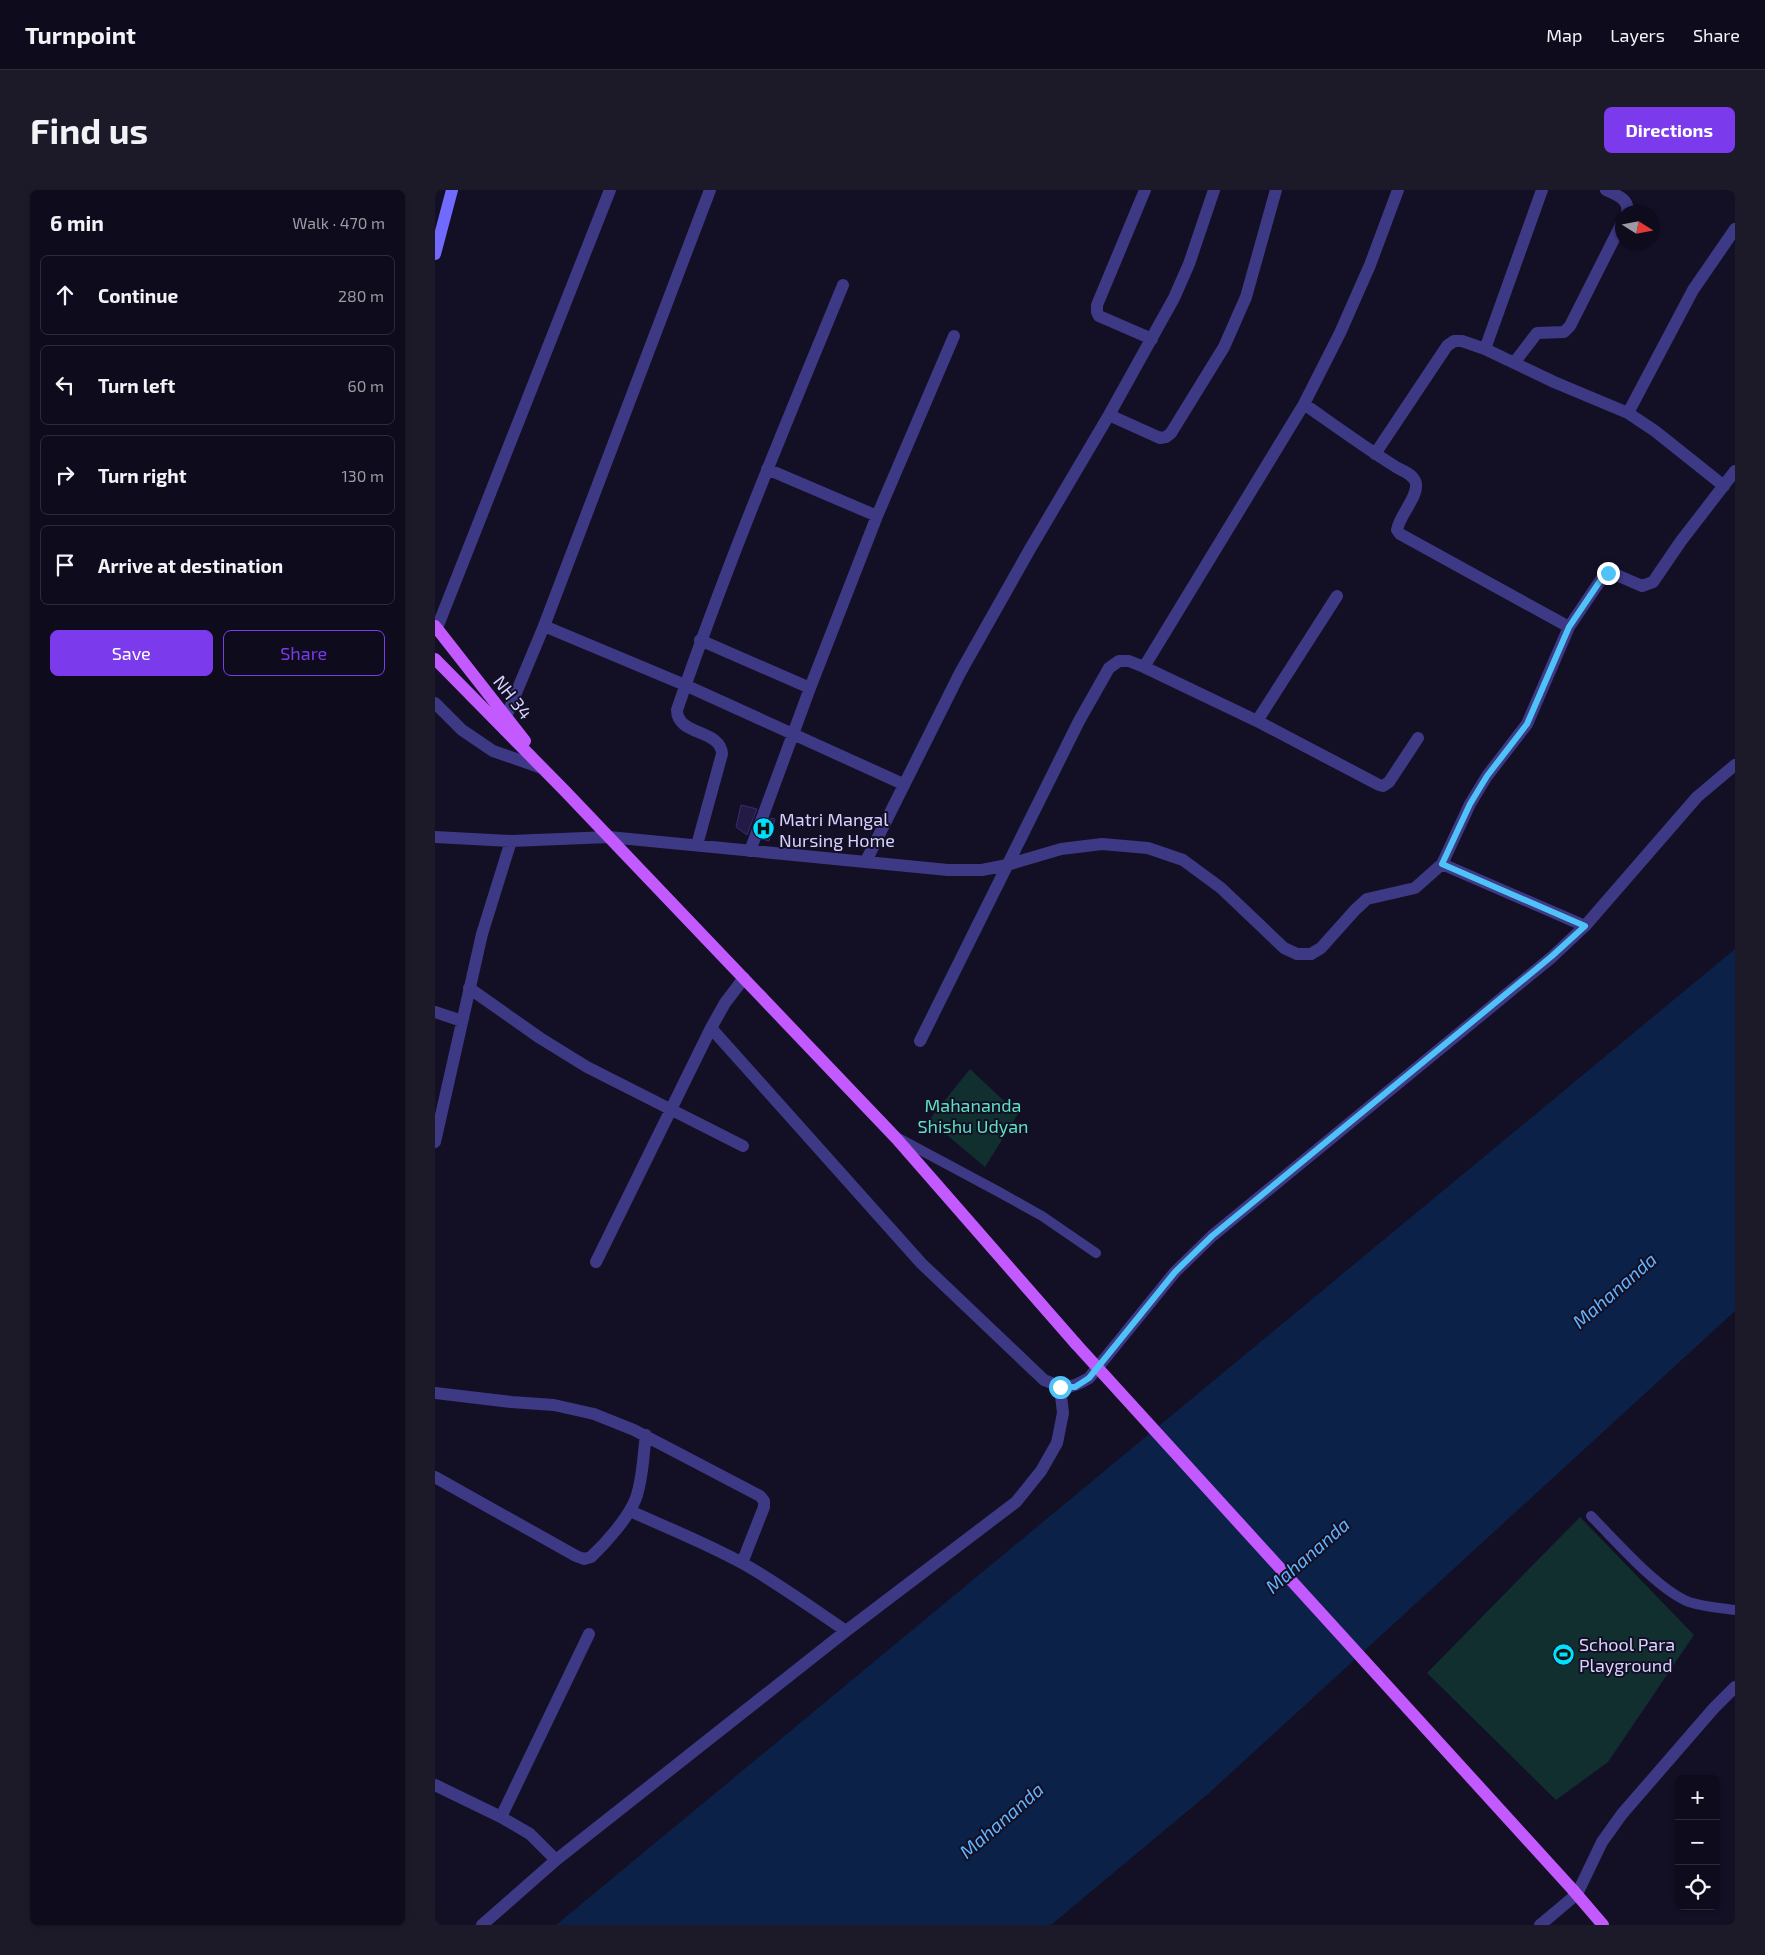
<!DOCTYPE html>
<html lang="en">
<head>
<meta charset="utf-8">
<style>
  :root { --surface:#0e0b1c; --page:#1c1929; --text:#f1f3f6; --muted:#9b9ba3; --line:#2e2b3b; --accent:#7c3aed }
  body { margin:0; font-family:"Exo 2",sans-serif; background:var(--page); color:var(--text) }
  .controls { position:absolute; right:15px; bottom:15px; display:grid; overflow:hidden; border-radius:8px; box-shadow:0 1px 4px #0004 }
  .controls button { width:45px; height:45px; display:grid; place-items:center; padding:0; border:0; border-bottom:1px solid var(--line); background:var(--surface); color:var(--text); font:25px sans-serif }
  .compass { position:absolute; left:1180px; top:15px; width:45px; height:45px; border-radius:50%; background:var(--surface); box-shadow:0 1px 4px #0004; rotate:101deg }
  .stop { position:absolute; width:15px; height:15px; margin:-11px; border:4px solid #4fc3f7; border-radius:50%; background:#fff }
  .stop.end { background:#4fc3f7; border-color:#fff; box-shadow:0 1px 5px #0008 }
  .list { margin:0; padding:0; list-style:none }
  h2 { display:flex; justify-content:space-between; align-items:center; height:65px; margin:0; padding:0 20px; font-size:21px }
  h2 small { font-size:16px; font-weight:400; color:var(--muted) }
  .list li { display:grid; grid-template-columns:32px 1fr auto; gap:15px; align-items:center; box-sizing:border-box; height:80px; margin:0 10px 10px; padding:0 10px; border:1px solid var(--line); border-radius:8px }
  .list b { display:block; font-size:19px; white-space:nowrap }
  .list em { font-size:16px; font-style:normal; color:var(--muted) }
  .actions { display:flex; gap:10px; padding:15px 20px }
  .actions a { flex:1; padding:11px 0; border:1px solid var(--accent); border-radius:8px; text-align:center; font-size:18px; color:var(--accent) }
  .actions .main { background:var(--accent); color:#fff }
  .icon { flex:none; width:28px; height:28px; fill:none; stroke:currentColor; stroke-width:2; stroke-linecap:round; stroke-linejoin:round }
  .map { position:relative; flex:none; width:1300px; height:1735px; overflow:hidden; border-radius:8px }
  header { display:flex; align-items:center; gap:30px; box-sizing:border-box; height:70px; padding:0 25px; background:var(--surface); border-bottom:1px solid var(--line) }
  header strong { font-size:24px }
  nav { display:flex; gap:28px; margin-inline-start:auto; font-size:18px }
  .intro { display:flex; align-items:center; justify-content:space-between; box-sizing:border-box; height:120px; padding:0 30px }
  h1 { margin:0; font-size:35px }
  .button { padding:12px 22px; border-radius:8px; background:var(--accent); color:#fff; font-size:18px; font-weight:700 }
  main { display:flex; gap:30px; padding:0 30px }
  aside { flex:1; background:var(--surface); border-radius:8px; box-shadow:0 1px 4px #0004 }
  .map>svg:first-child { display:block }
</style>
</head>
<body>
<header>
<strong>Turnpoint</strong>
<nav><a>Map</a><a>Layers</a><a>Share</a></nav>
</header>
<div class="intro"><h1>Find us</h1><a class="button">Directions</a></div>
<main>
<aside>
<h2>6 min<small>Walk · 470 m</small></h2>
<ul class="list">
<li><svg class="icon" aria-label="ahead" viewBox="0 0 24 24"><path d="M12 20V5M6 11l6-6 6 6"/></svg><div><b>Continue</b></div><em>280 m</em></li>
<li><svg class="icon" aria-label="left" viewBox="0 0 24 24"><path d="M17 20v-9H6M10 6l-5 5 5 5"/></svg><div><b>Turn left</b></div><em>60 m</em></li>
<li><svg class="icon" aria-label="right" viewBox="0 0 24 24"><path d="M7 20v-9h11M14 6l5 5-5 5"/></svg><div><b>Turn right</b></div><em>130 m</em></li>
<li><svg class="icon" aria-label="arrive" viewBox="0 0 24 24"><path d="M6 21V4h12l-3 4 3 4H6"/></svg><div><b>Arrive at destination</b></div></li>
</ul>
<div class="actions"><a class="main">Save</a><a>Share</a></div>
</aside>
<div class="map">
<svg width="1300" height="1735" viewBox="0 0 1300 1735">
  <rect width="100%" height="100%" fill="#130f25"/>
  <!-- green -->
  <path fill="#112f2f" d="M535 879 583 924 550 977 494 930Z
    M1145 1327 1259 1445 1173 1572 1121 1610 992 1483Z"/>
  <!-- water -->
  <path fill="#0b2147" d="M1300 759V1121L773 1604 616 1735H121Z"/>
  <!-- building -->
  <path fill="#241a46" stroke="#3b2c73" d="M306 615 322 619 312 645 301 637Z
    M336 628 340 629 334 651 328 649Z"/>
  <g fill="none" stroke-linecap="round" stroke-linejoin="round">
    <!-- lane -->
    <path stroke="#3d3985" stroke-width="10" d="M465 949 564 1002 607 1026 661 1063
      M1156 1326C1181 1351 1223 1400 1254 1412 1269 1417 1285 1418 1300 1420"/>
    <!-- street -->
    <path stroke="#3d3985" stroke-width="12" d="M710 0 662 115V122L664 126 717 149
      M963 0 935 75 905 143 869 214 709 477 822 531 944 595 948 596 954 592 983 548
      M1107 0 1050 159 1119 192 1193 223 1220 241 1289 296
      M1171 0C1181 5 1195 9 1192 22
      M1079 173 1102 143 1129 142 1135 136 1188 31
      M869 214C899 235 929 257 961 277 968 281 980 285 981 294 983 307 964 326 962 340L965 344 1134 437
      M1193 223 1258 100 1300 39
      M674 225 725 248 731 247 736 243 789 157 811 107 841 0
      M940 264 1012 156 1019 151H1027L1050 159
      M332 279 442 326
      M109 436 250 495 468 594
      M2 438 175 0
      M265 450 375 498
      M0 513 27 540 58 561 107 578
      M71 527 109 436 275 0
      M822 531 902 406
      M0 647 76 651 174 647 513 680H547L572 675 626 659 667 654 713 658 748 670 786 698 849 758 862 764H876L886 758 920 720 932 709 980 698 1007 674 1035 614 1052 586 1092 534 1134 437 1167 388 1173 383H1177L1207 396 1218 392 1246 351 1300 281
      M262 655 287 564C286 539 242 546 242 520 291 376 350 236 408 95
      M315 661 375 498 442 326 519 146
      M431 671 525 483 595 359 674 225 739 108 754 74 779 0
      M1007 674 1150 736
      M34 798 105 848 152 877 308 956
      M0 822 27 831
      M276 838 486 1073 609 1190C630 1199 634 1200 654 1188L740 1082 777 1046 1117 767 1150 736 1262 607 1300 575
      M485 851 644 531 674 478 684 471H694L709 477
      M0 952 47 744 76 651
      M161 1072 276 838 290 813 309 788
      M0 1203 76 1212 119 1215 159 1224 199 1240 325 1306 329 1311V1317L307 1373
      M0 1287 141 1366 149 1369 156 1367C171 1353 194 1327 201 1308 208 1288 208 1266 211 1245
      M195 1321C233 1338 273 1354 309 1374 344 1394 377 1418 411 1441
      M0 1595 66 1627 95 1644 121 1670
      M66 1627 154 1444
      M47 1735 121 1670 411 1441 581 1312 606 1281 622 1253 628 1223 625 1197
      M1105 1735 1142 1704 1167 1652 1187 1624 1279 1518 1300 1497"/>
    <!-- secondary -->
    <path stroke="#706aff" stroke-width="12" d="M0 64 17 0"/>
    <!-- primary -->
    <path stroke="#c35aff" stroke-width="12" d="M0 436 90 551
      M0 469 129 600 461 948 641 1154
      M1138 1700 1168 1735"/>
    <!-- primary-bridge -->
    <path stroke="#c35aff" stroke-width="12" d="M641 1154 1138 1700"/>
  </g>
  <g fill="none" stroke-linecap="round" stroke-linejoin="round">
    <!-- route -->
    <path stroke="#4fc3f7" stroke-width="6" d="M625 1197H640L654 1188 740 1082 777 1046 1117 766 1150 736 1007 674 1035 614 1052 586 1092 534 1134 437 1167 388 1173 383"/>
  </g>
  <!-- icons -->
  <defs>
    <symbol id="hospital-disc" viewBox="-11 -11 22 22"><circle r="9.5" fill="#00e1fe" stroke="#130f25"/><path d="M-5-5h3v3.5h4V-5h3V5h-3V1.5h-4V5h-3Z" fill="#111"/></symbol>
    <symbol id="stadium-disc" viewBox="-11 -11 22 22"><circle r="9.5" fill="#00e1fe" stroke="#130f25"/><path d="M0-5a6.5 5 0 1 0 0 10a6.5 5 0 1 0 0-10ZM-3.5-1.8h7v3.6h-7Z" fill="#111"/></symbol>
  </defs>
  <g fill-rule="evenodd">
    <use href="#hospital-disc" x="316" y="626" width="25" height="25"/>
    <use href="#stadium-disc" x="1116" y="1452" width="25" height="25"/>
  </g>
  <g text-anchor="middle" dominant-baseline="central" stroke-width="4" stroke-linejoin="round" paint-order="stroke">
    <!-- street labels -->
    <g font-size="18" fill="#d9d3ff" stroke="#130f25">
      <text transform="translate(78 507) rotate(52)">NH 34</text>
    </g>
    <!-- poi labels -->
    <g font-size="18" fill="#d9d3ff" stroke="#130f25" text-anchor="start">
      <text x="344" y="629">Matri Mangal<tspan x="344" dy="21">Nursing Home</tspan></text>
      <text x="1144" y="1454">School Para<tspan x="1144" dy="21">Playground</tspan></text>
    </g>
    <!-- park labels -->
    <g font-size="18" fill="#5de1c2" stroke="#130f25">
      <text x="538" y="915">Mahananda<tspan x="538" dy="21">Shishu Udyan</tspan></text>
    </g>
    <!-- water labels -->
    <g font-size="19" font-style="italic" fill="#61b4ff" stroke="#130f25">
      <text transform="translate(1179 1100) rotate(-41)">Mahananda</text>
      <text transform="translate(872 1365) rotate(-41)">Mahananda</text>
      <text transform="translate(566 1630) rotate(-41)">Mahananda</text>
    </g>
  </g>
</svg>
<div class="controls">
<button>+</button>
<button>−</button>
<button><svg class="icon" aria-label="locate" viewBox="0 0 24 24"><circle cx="12" cy="12" r="6"/><path d="M12 2v4M12 18v4M2 12h4M18 12h4"/></svg></button>
</div>
<svg class="compass" viewBox="-18 -18 36 36"><path d="M0-13l5 13h-10z" fill="#e53935"/><path d="M0 13l5-13h-10z" fill="#9b9ba3"/></svg>
<div class="stop" style="left:625px;top:1197px"></div>
<div class="stop end" style="left:1173px;top:383px"></div>
</div>
</main>
</body>
</html>
